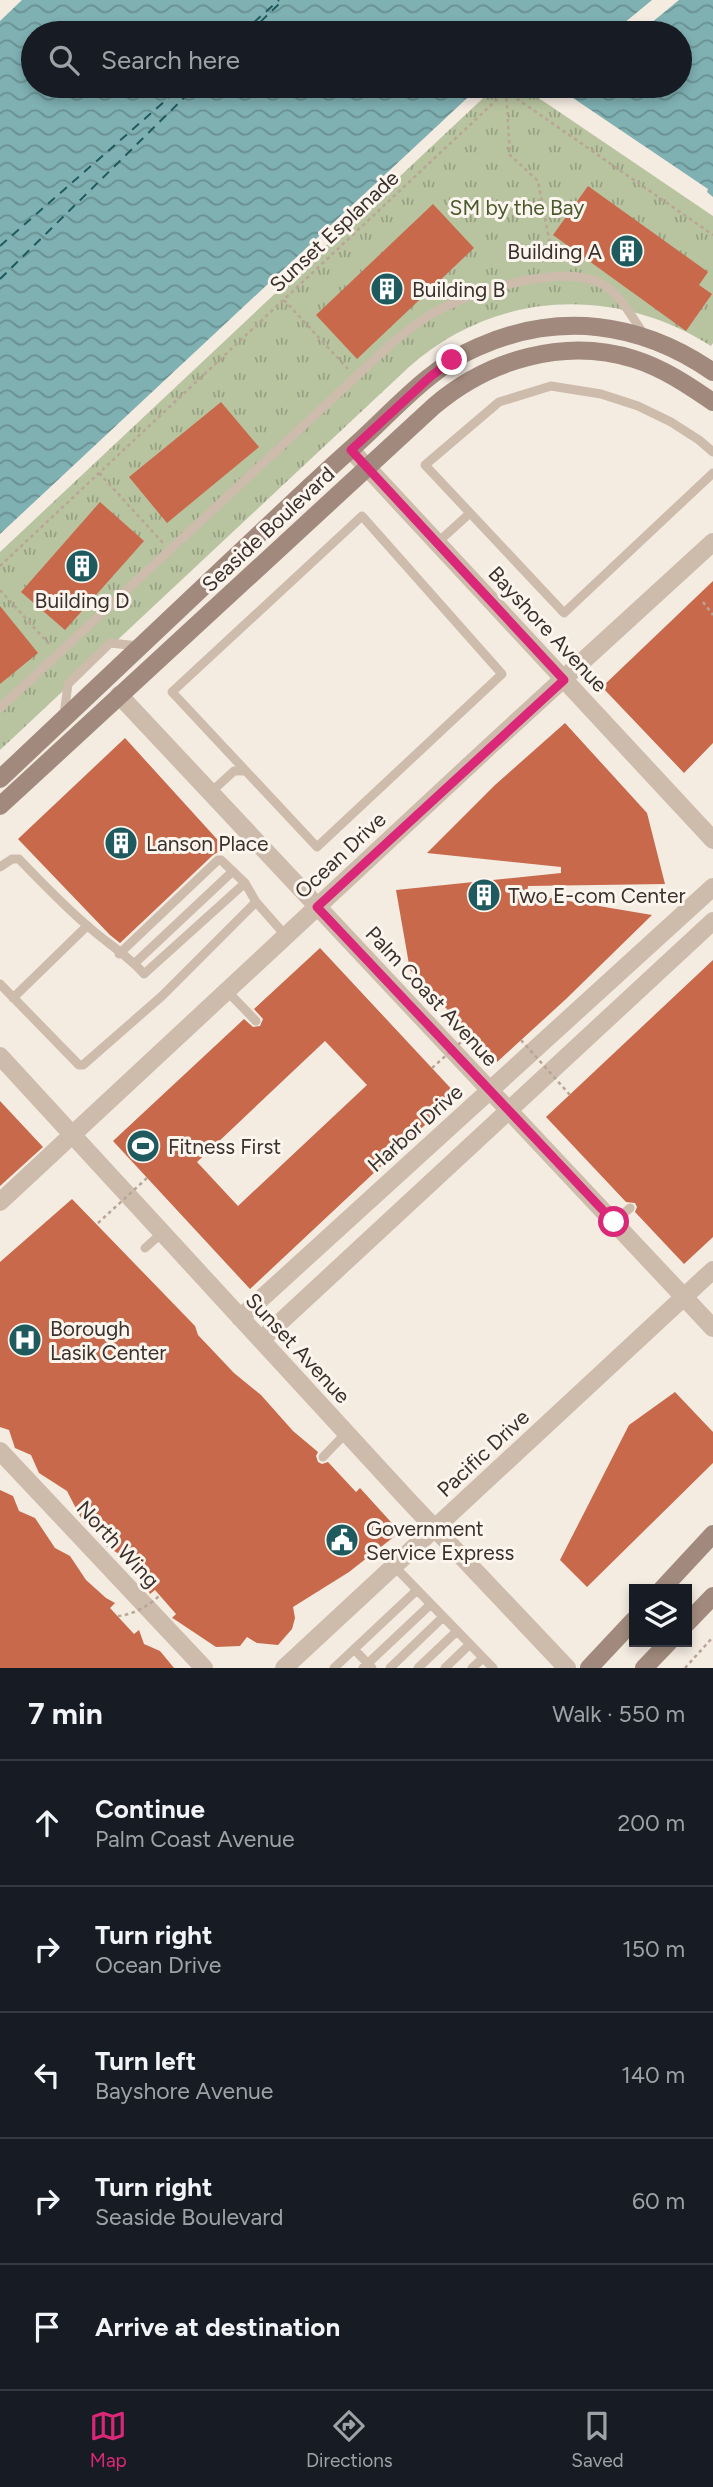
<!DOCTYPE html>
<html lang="en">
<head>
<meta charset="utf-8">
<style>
  :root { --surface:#171b24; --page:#242831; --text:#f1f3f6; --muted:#9ea1a6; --line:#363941; --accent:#db2777 }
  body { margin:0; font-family:Figtree,sans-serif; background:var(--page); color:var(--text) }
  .controls { position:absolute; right:21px; bottom:21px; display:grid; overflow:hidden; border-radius:0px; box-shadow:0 4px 10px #0003 }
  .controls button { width:63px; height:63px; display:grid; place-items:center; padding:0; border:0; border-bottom:2px solid var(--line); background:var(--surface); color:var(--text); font:35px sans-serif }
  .stop { position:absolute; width:21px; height:21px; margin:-16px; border:5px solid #db2777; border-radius:50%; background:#fff }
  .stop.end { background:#db2777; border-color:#fff; box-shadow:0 2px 7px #0008 }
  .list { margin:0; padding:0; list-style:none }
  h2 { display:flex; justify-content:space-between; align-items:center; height:91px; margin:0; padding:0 28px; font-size:30px }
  h2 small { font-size:23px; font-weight:400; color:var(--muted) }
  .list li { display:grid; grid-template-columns:46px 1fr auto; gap:21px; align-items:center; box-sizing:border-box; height:126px; padding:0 28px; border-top:2px solid var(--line) }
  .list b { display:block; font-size:26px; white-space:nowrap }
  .list p { margin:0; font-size:23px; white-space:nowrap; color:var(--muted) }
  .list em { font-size:23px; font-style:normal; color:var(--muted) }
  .icon { flex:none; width:38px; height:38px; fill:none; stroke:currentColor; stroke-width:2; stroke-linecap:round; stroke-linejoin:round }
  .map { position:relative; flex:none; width:713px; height:1668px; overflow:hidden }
  .search { position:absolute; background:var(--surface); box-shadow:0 4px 10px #0003; left:21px; right:21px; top:21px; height:77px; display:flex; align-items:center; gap:18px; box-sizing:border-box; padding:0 24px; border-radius:38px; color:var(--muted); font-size:26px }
  .sheet { height:721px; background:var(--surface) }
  nav { display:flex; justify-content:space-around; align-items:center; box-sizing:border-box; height:98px; border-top:2px solid var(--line); background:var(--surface); font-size:19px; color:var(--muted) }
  nav a { display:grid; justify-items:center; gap:4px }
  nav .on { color:var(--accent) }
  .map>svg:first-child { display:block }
</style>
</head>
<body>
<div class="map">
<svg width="713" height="1668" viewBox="0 0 713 1668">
  <defs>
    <pattern id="grass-tufts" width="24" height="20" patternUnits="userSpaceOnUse" patternTransform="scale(1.75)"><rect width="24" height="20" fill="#b8c4a0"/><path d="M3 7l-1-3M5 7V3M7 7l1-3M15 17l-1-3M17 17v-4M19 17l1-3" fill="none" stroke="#97a083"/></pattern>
    <pattern id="water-waves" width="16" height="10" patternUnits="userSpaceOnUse" patternTransform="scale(1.75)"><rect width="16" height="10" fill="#7fb0b2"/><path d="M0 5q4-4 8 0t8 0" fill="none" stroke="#699091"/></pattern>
  </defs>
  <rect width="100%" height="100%" fill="#f4ebe1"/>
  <!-- grass -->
  <path fill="url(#grass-tufts)" d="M496 86H521L713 216V343L711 346C615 285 495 290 409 367L0 750V552Z"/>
  <!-- water -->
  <path fill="url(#water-waves)" d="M22 0H652L612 33H33V86H480L0 534V21Z
    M679 0H713V197L707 192 708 189 567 94 577 86H680V33H639Z"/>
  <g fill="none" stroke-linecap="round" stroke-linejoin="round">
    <!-- ferry -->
    <path stroke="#1f5a5e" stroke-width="2" stroke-dasharray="9 7" stroke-linecap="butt" d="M242 33 279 0
      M249 33 283 0
      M0 246 182 86
      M0 279 196 86"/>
  </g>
  <!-- building -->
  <path fill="#c8694b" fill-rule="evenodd" d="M588 186 708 272 699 285 712 294 686 331 553 235Z
    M433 204 474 248 357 359 316 315Z
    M221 402 259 447 167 523 129 477Z
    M100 502 144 541 65 630 21 592Z
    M713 581V743L684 773 602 687Z
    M0 606 38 653 0 684Z
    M565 723 647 813 665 884 528 886 527 894 652 915 566 999 497 1062 410 970 396 890 561 873V867L427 853 495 785Z
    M125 738 225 848 213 855 120 943 110 935 18 839Z
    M320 948 457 1095 250 1289 113 1141 244 1019 253 1027 260 1026 263 1019 254 1009ZM325 1041 367 1085 238 1206 197 1162Z
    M713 960V1237L684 1264 635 1212 637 1207 635 1203 626 1202 546 1117Z
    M0 1101 43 1147 0 1186Z
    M72 1199 195 1326 198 1335 234 1373 261 1395 293 1431 318 1452 316 1456 318 1462 322 1464 328 1462 356 1492 360 1488 400 1532 349 1572 293 1607 295 1618 292 1629 278 1645 257 1643 247 1637 240 1646 216 1647 174 1619 172 1618 176 1614 155 1590 150 1594 134 1563 106 1546 101 1527 83 1522 67 1491 39 1473 31 1455 15 1448 9 1430 0 1427V1262Z
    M675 1392 713 1432V1463L587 1587 560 1560 629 1425Z
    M0 1490 13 1496 19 1511 35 1518 55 1548 70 1556 86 1580 106 1598 115 1603 110 1608 134 1634 139 1630 144 1644 160 1651 174 1668H0Z"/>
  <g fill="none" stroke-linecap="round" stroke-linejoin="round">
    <!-- path -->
    <path stroke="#b9a596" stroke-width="2.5" stroke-dasharray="3.5 3.5" stroke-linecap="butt" d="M506 91 510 155 538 181 554 266
      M284 300 348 369
      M99 473 163 543
      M0 566 506 91 713 235
      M0 590 49 644
      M703 602 713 615
      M685 1668 713 1637"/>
    <!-- lane -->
    <path stroke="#cdbbac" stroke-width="9" d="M713 452 699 440 671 422 638 406 601 394 551 386 499 402 425 465 564 613 713 473
      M362 516 502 674 317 847 172 692Z
      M437 543 470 513
      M0 708 391 344C406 332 421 319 439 310 475 290 566 262 604 285 621 296 633 318 644 335
      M64 715 68 684 110 643 139 646
      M210 793 234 771H246
      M0 867 12 859H19C42 883 65 907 90 928 107 943 131 958 144 974L245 883
      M119 954 218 860H221L245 883 256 902 286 936
      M135 963 233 871
      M0 984 79 1065H83L162 996 256 902
      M227 991 256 1021
      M13 998 87 926
      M614 1222 630 1208
      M145 1248 162 1233
      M323 1457 346 1433
      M394 1566 493 1668
      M354 1649 372 1668
      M334 1668 417 1590
      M363 1668 431 1604
      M390 1668 443 1617
      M418 1668 457 1631
      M445 1668 470 1644
      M472 1668 483 1658"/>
    <!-- street -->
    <path stroke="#cdbbac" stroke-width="18" d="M351 450 713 840
      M119 695 713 1328
      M0 1056 408 1500 567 1668
      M0 1202 490 746 713 542
      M240 1318 713 887
      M261 1340 713 921
      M0 1451 204 1668
      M284 1668 713 1270"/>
    <!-- secondary -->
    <path stroke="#a18a7d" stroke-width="18" d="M0 779C73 710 146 641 219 572 263 531 306 489 351 449 391 414 428 368 478 347 559 311 641 322 713 372
      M0 806 434 406C488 360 564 337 634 359 663 368 688 385 713 402
      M662 1589 713 1534
      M687 1623 713 1596
      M589 1668 634 1620
      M644 1668 669 1642"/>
    <!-- path-bridge -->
    <path stroke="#b9a596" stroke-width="2.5" stroke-dasharray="3.5 3.5" stroke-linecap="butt" d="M521 1040 570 1095
      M432 1068 470 1034
      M98 1223 147 1178
      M118 1616C132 1615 149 1606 160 1595"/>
  </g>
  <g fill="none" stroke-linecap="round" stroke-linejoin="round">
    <!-- route -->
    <path stroke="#db2777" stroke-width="9" d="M452 360 430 377 351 450 564 680 317 907 614 1222"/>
  </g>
  <!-- icons -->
  <defs>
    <symbol id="building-disc" viewBox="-11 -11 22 22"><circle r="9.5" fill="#1f5a5e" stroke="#fbf5ee"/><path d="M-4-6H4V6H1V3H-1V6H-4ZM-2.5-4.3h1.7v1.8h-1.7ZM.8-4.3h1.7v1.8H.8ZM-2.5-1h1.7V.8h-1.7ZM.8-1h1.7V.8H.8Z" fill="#fff"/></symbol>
    <symbol id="stadium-disc" viewBox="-11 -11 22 22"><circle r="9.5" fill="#1f5a5e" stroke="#fbf5ee"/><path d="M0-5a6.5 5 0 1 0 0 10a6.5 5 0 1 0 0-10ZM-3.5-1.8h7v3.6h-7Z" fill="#fff"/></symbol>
    <symbol id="hospital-disc" viewBox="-11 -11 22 22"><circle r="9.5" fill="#1f5a5e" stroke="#fbf5ee"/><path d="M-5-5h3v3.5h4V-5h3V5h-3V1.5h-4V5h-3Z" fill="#fff"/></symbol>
    <symbol id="civic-disc" viewBox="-11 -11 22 22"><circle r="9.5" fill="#1f5a5e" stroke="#fbf5ee"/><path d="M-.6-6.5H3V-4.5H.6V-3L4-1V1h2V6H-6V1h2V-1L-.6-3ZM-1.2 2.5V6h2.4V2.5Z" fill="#fff"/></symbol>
  </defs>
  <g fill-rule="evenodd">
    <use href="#building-disc" x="608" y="232" width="38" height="38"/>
    <use href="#building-disc" x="368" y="270" width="38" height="38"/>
    <use href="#building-disc" x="63" y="547" width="38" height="38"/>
    <use href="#building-disc" x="102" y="824" width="38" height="38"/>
    <use href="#building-disc" x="465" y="876" width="38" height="38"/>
    <use href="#stadium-disc" x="124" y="1127" width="38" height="38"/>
    <use href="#hospital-disc" x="6" y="1321" width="38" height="38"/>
    <use href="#civic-disc" x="323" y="1521" width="38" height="38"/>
  </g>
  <g text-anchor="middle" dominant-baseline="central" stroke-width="6" stroke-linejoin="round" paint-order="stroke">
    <!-- park labels -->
    <g font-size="21" fill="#4a5a2e" stroke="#fbf5ee">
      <text x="517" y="207">SM by the Bay</text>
    </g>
    <!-- street labels -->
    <g font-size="21" fill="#3b302b" stroke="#fbf5ee">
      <text transform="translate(334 231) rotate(-43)">Sunset Esplanade</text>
      <text transform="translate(268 529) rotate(-43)">Seaside Boulevard</text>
      <text transform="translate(548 629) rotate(47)">Bayshore Avenue</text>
      <text transform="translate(340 855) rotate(-43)">Ocean Drive</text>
      <text transform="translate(432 996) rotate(47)">Palm Coast Avenue</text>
      <text transform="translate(415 1128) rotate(-42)">Harbor Drive</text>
      <text transform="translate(298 1348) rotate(47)">Sunset Avenue</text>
      <text transform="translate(483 1453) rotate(-43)">Pacific Drive</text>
      <text transform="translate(118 1544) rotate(47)">North Wing</text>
    </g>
    <!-- poi labels -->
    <g font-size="21" fill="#3b302b" stroke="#fbf5ee" text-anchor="start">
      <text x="602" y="251" text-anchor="end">Building A</text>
      <text x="412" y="289">Building B</text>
      <text x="82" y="600" text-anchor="middle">Building D</text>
      <text x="146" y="843">Lanson Place</text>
      <text x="508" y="895">Two E-com Center</text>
      <text x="168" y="1146">Fitness First</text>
      <text x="50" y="1328">Borough<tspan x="50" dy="24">Lasik Center</tspan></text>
      <text x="366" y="1528">Government<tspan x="366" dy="24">Service Express</tspan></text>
    </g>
  </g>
</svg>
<div class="controls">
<button><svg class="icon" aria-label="layers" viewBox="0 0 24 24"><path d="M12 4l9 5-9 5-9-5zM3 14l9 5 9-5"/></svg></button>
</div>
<div class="stop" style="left:614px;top:1222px"></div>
<div class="stop end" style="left:452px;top:360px"></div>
<div class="search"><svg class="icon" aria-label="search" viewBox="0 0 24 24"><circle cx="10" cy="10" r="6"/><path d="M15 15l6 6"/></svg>Search here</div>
</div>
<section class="sheet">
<h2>7 min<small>Walk · 550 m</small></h2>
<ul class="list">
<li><svg class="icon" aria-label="ahead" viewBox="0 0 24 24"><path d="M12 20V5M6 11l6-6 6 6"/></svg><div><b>Continue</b><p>Palm Coast Avenue</p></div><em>200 m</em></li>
<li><svg class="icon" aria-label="right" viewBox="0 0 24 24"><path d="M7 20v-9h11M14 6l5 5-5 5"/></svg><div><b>Turn right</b><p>Ocean Drive</p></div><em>150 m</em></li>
<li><svg class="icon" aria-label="left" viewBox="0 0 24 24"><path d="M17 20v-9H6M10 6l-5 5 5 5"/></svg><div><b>Turn left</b><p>Bayshore Avenue</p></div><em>140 m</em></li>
<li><svg class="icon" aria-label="right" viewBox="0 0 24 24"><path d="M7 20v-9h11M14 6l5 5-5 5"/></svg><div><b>Turn right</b><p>Seaside Boulevard</p></div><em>60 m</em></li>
<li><svg class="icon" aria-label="arrive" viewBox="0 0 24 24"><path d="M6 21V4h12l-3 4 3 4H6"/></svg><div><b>Arrive at destination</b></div></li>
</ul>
</section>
<nav>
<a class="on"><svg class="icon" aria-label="map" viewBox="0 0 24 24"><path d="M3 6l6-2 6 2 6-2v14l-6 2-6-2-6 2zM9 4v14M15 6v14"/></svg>Map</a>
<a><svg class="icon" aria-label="directions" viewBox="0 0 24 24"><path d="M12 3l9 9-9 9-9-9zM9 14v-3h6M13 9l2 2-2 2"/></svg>Directions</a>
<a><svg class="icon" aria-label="saved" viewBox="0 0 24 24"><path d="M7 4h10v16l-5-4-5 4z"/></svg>Saved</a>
</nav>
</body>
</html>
